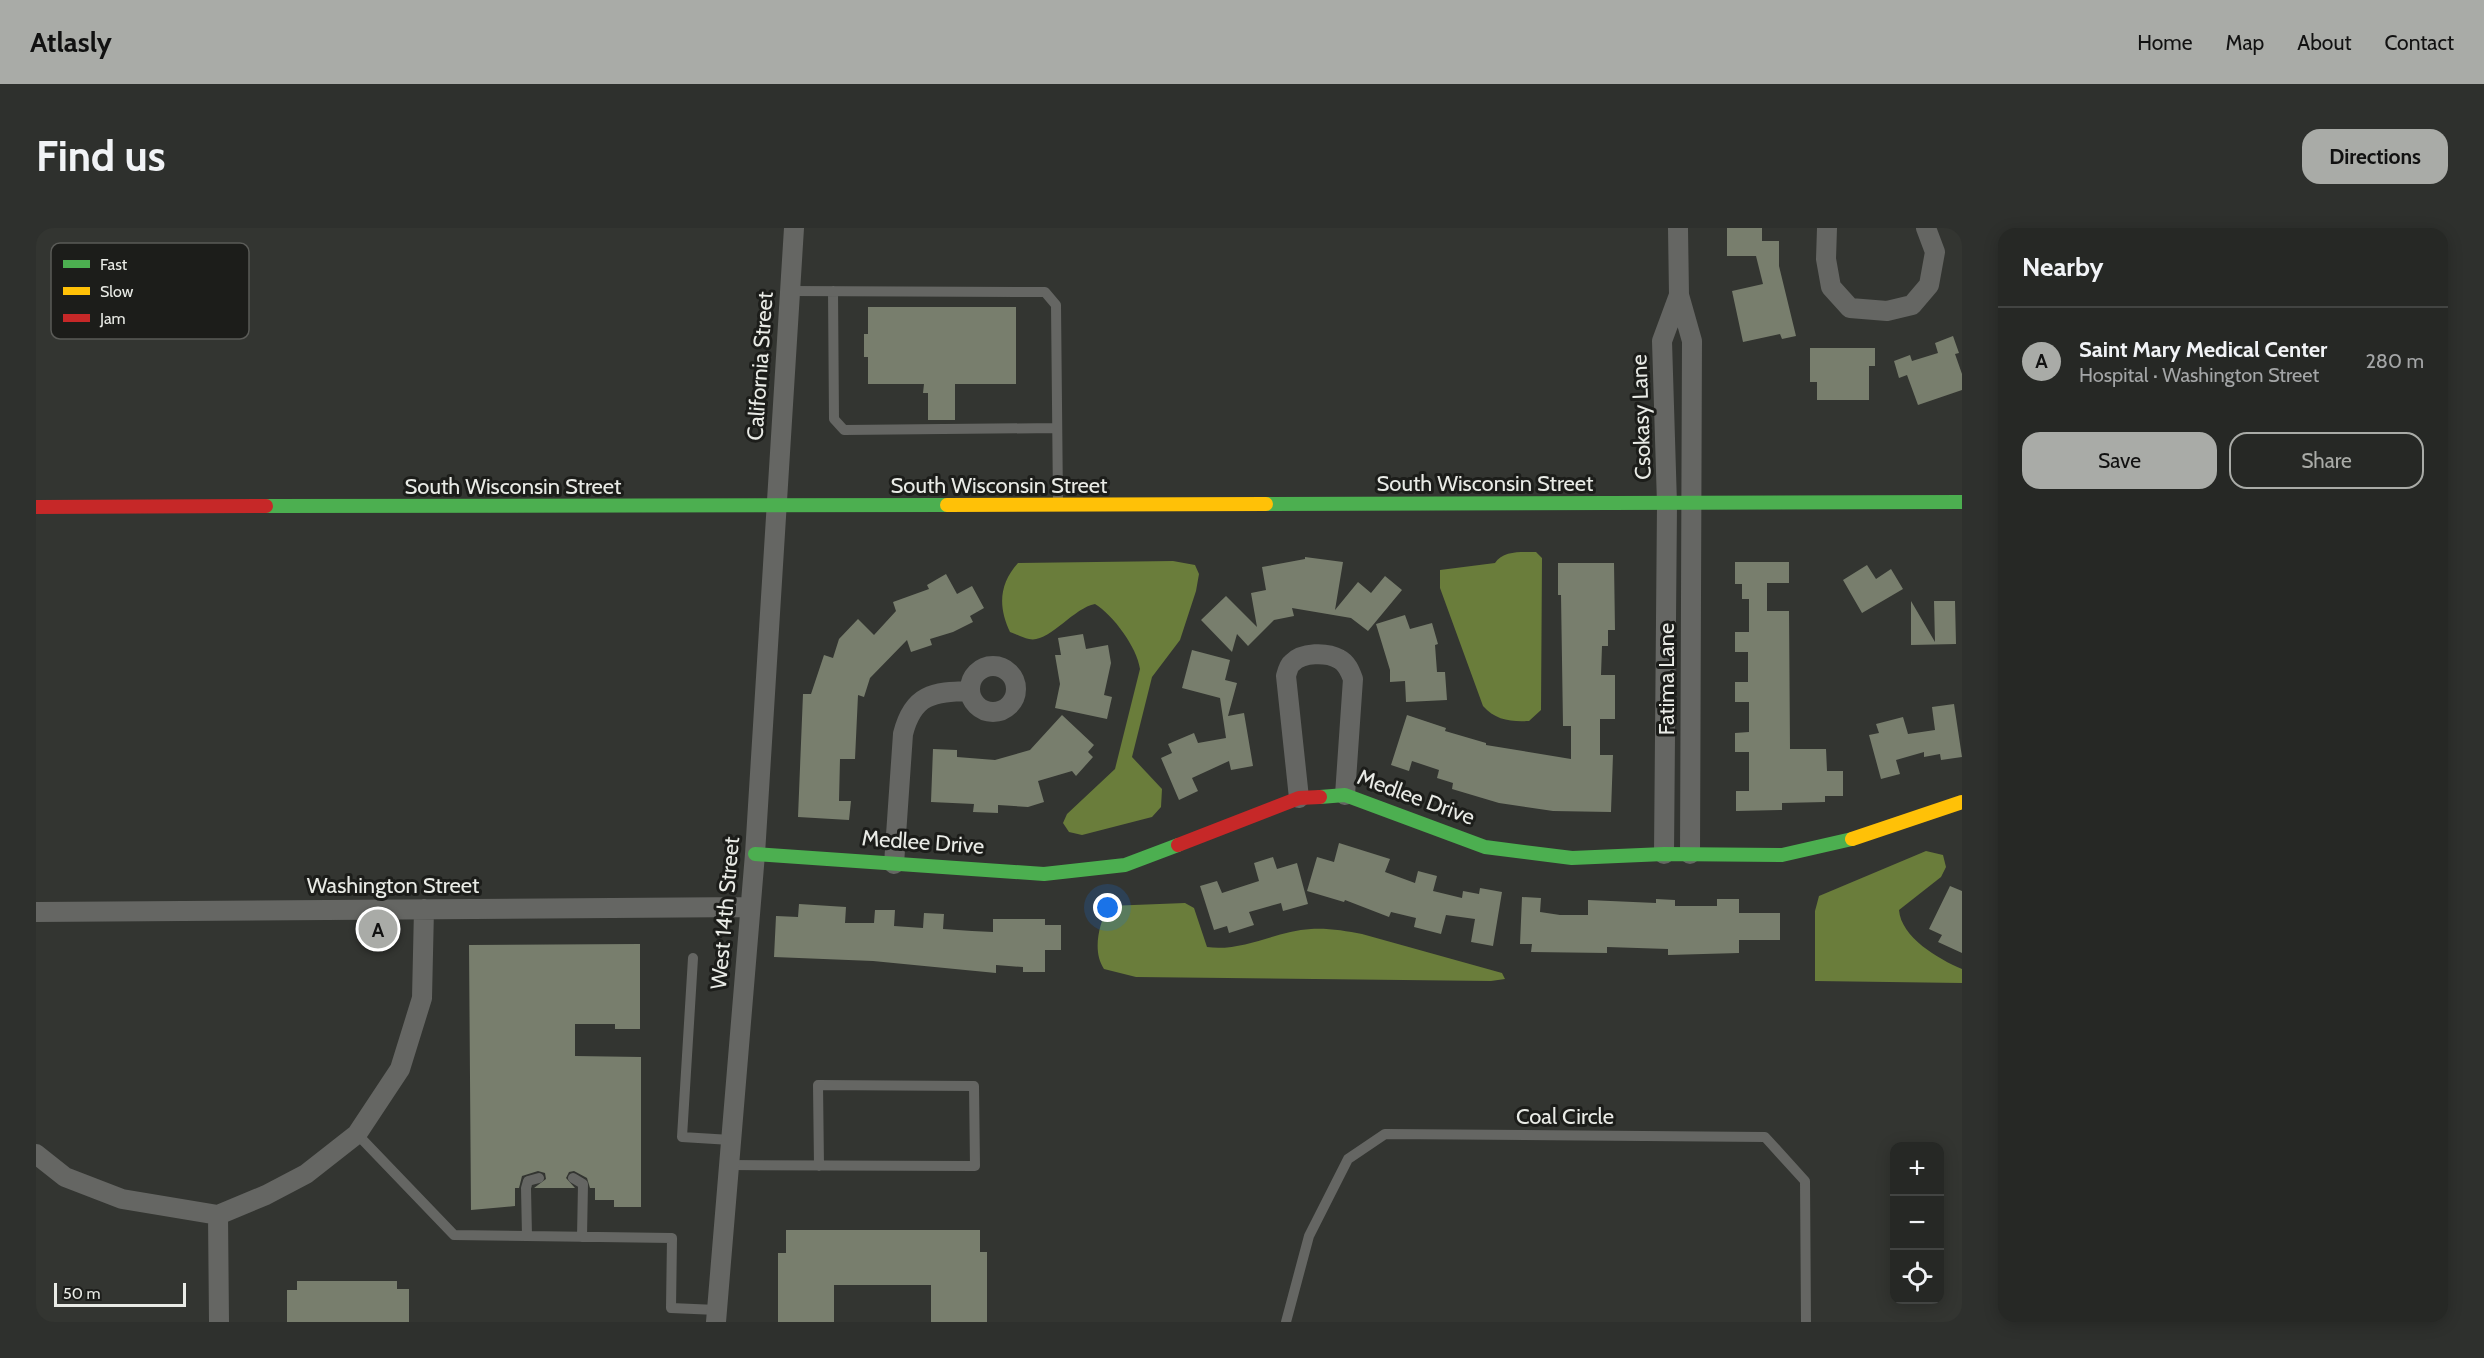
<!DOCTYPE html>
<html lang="en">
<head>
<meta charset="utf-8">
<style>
  :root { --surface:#262825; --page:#2e302d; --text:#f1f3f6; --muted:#a4a6a7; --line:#424442; --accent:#a9aba7 }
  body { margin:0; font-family:Cabin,sans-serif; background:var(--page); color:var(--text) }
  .controls { position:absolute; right:18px; bottom:18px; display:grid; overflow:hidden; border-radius:12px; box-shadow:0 3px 15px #0003 }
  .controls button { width:54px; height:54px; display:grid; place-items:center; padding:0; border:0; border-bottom:2px solid var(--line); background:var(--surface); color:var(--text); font:30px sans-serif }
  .scale { position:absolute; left:18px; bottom:15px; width:132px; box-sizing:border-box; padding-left:6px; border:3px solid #e9ebe6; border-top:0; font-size:16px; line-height:21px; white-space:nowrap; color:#e9ebe6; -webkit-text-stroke:4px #1c1d1a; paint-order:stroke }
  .you { position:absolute; left:1072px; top:680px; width:21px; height:21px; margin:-15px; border:4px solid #fff; border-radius:50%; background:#1a73e8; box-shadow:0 0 0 9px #1a73e833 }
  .badge { display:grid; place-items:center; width:39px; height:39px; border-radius:50%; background:var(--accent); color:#111; font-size:20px; font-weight:700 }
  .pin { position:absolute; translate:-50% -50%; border:3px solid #fff; box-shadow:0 2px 6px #0006 }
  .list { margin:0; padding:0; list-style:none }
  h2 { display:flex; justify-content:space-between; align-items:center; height:78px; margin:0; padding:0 24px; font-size:26px }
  h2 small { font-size:20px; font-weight:400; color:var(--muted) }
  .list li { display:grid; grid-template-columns:39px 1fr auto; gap:18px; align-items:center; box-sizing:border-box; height:108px; padding:0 24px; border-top:2px solid var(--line) }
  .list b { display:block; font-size:22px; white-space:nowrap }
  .list p { margin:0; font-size:20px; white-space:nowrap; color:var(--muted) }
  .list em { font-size:20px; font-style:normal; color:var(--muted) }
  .actions { display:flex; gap:12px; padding:18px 24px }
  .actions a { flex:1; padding:14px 0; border:2px solid var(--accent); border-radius:18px; text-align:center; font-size:21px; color:var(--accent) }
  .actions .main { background:var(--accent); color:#111 }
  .icon { flex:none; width:33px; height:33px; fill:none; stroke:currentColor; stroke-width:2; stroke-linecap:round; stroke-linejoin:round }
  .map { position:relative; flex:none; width:1926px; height:1094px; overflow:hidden; border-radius:18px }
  header { display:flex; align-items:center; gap:36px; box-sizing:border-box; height:84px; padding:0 30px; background:var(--accent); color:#111 }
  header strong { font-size:28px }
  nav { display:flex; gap:33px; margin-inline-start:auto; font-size:21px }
  .intro { display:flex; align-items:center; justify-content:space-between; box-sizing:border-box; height:144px; padding:0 36px }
  h1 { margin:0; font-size:42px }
  .button { padding:15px 27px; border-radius:18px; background:var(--accent); color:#111; font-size:21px; font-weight:700 }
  main { display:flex; gap:36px; padding:0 36px }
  aside { flex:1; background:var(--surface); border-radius:18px; box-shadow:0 3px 15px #0003 }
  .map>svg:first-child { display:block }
</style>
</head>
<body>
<header>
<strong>Atlasly</strong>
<nav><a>Home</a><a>Map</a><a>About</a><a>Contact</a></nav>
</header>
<div class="intro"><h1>Find us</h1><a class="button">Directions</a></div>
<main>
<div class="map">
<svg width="1926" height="1094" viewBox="0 0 1926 1094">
  <rect width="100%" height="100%" fill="#333531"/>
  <!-- water -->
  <path fill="#6a7d3b" d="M1500 324 1506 330 1505 482 1493 493C1475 494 1459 492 1447 478L1404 360V342L1459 335C1467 322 1486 324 1500 324Z
    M1137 333 1159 337 1163 346 1160 363 1144 412 1116 449 1096 529 1126 561 1125 579 1116 589 1046 607 1033 604 1027 595 1031 586 1079 541 1104 441C1101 419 1077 387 1059 376 1037 380 1012 416 993 411 987 410 980 406 974 404 962 379 963 356 982 335Z
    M1890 623 1907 627 1910 639 1905 649 1863 682C1865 709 1902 731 1926 741V755L1779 753V683L1783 668Z
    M1149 675 1158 680 1171 719C1206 724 1240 703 1275 701 1292 700 1310 703 1326 706L1466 745 1469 751 1455 753 1100 749 1068 741C1056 723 1063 697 1072 678Z"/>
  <!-- building -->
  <path fill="#787e6d" d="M1691 0H1726V13H1743V38L1760 108 1746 111 1744 106 1707 114 1696 63 1727 56 1720 28H1691Z
    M832 79H980V156H919V192H892V165H887L888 156H832V129H828V106H832Z
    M1917 108 1923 125 1919 126 1926 146V162L1882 177 1871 147 1863 150 1858 133 1874 127 1876 133 1902 125 1899 115Z
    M1774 120H1839V138H1833V172H1781V154H1774Z
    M1269 329 1307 334 1299 382 1322 354 1335 365 1349 348 1366 362 1332 403 1315 390 1256 380 1258 388 1238 392 1212 418 1201 406 1196 424 1165 392 1190 368 1221 399 1215 365 1230 362 1226 339 1269 331Z
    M1699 334H1753V355H1731V383H1753L1754 521H1790L1791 543H1807V568H1789V574L1746 575V582L1700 583V563H1713V524H1699V505L1713 504V474H1699V454H1712V424H1699V404H1713V371H1706V356H1699Z
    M1522 335H1578L1579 402H1572V418H1566L1565 447H1579V491H1564V527H1577L1575 584 1517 583 1463 575 1416 561 1417 555 1401 550 1403 542 1376 533 1373 543 1355 537 1371 487 1410 500 1409 503 1450 515V517L1535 531V498H1527L1525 367H1522Z
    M1831 337 1840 351 1855 341 1867 361 1826 385 1807 352Z
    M910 346 921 366 936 358 948 380 934 388 937 394 917 404 894 411 896 417 875 424 871 412 834 450 828 469 822 467 819 531H804L803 573H815L813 592 762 589 767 466H775L788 427 797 430 803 411 822 391 838 407 860 383 857 374 893 361 891 357Z
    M1875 373 1899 414 1898 373H1919L1920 416 1875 417Z
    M1369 387 1374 401 1396 395 1402 416 1399 417 1401 444H1409L1411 472 1370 474 1369 453 1354 454V442L1340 396Z
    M1047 406 1050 421 1072 417 1075 435 1068 467 1076 469 1071 491 1019 480 1024 456 1019 427H1025L1022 410Z
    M1156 422 1194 432 1189 452 1201 455 1192 488 1208 485 1217 538 1195 542 1193 533 1156 550 1162 563 1143 572 1125 530 1136 525 1132 516 1158 505 1162 515 1190 510 1184 470 1146 460Z
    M1918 476 1926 529 1905 532 1904 526 1888 529V524L1860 532 1864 546 1845 551 1833 507 1843 505 1840 496 1867 489 1872 506 1899 502 1896 479Z
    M1026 487 1058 517 1052 524 1057 529 1040 548 1036 543 1002 553 1008 574 992 579 962 577V585L937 584 938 576 895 574 897 521 921 522V529L959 532 994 522Z
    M1303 615 1354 631 1349 644 1379 655 1382 643 1401 648 1397 663 1426 670 1427 663 1443 666 1444 660 1466 664 1457 718 1435 714 1439 691 1410 687 1405 706 1378 699 1380 690 1355 684 1353 689 1309 672 1308 674 1271 663 1281 629 1298 634Z
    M1237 629 1241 641 1261 635 1272 676 1247 683 1245 675 1213 684 1218 697 1193 705 1191 698 1178 702 1164 658 1181 653 1186 665 1223 653 1218 635Z
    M1914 658 1926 663V725L1902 714 1906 707 1893 701Z
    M1486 669 1505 670 1504 684 1524 687H1552V672L1620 675V671L1639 672V678H1681V671H1703V685H1744V712H1703V725L1632 727V721L1571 719V725L1495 724 1496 716H1484Z
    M763 676 810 679 809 695H838L839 682H859L858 698 887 700 888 685 908 686 907 701 936 703 957 704V691H1009V697H1025V722H1009V744H987V739L960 737V745L837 733 738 729 740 688 762 689Z
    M604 716V801H579V796H539V828L605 829V979H578V972H559V960H554L551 950 538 943 533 944 530 950 539 960H498L510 951 509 945 502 943 486 948 483 960H479V978L435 982 433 717Z
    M750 1002H944V1024H951V1094H895V1057H798V1094H742V1025H750Z
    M261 1053H361V1061H373V1094H251V1062H261Z"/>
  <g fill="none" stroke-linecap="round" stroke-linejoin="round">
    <!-- lane -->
    <path stroke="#656663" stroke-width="10" d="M754 63 1009 64 1020 77 1022 275
      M797 63 798 191 808 202 1021 200
      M657 730 646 909 695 912
      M321 906 418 1007 636 1010 635 1080 681 1082
      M693 937 939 938 938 858 782 857 783 938
      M537 950 547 956 546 1009
      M491 1008 490 960 492 953 503 950
      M1250 1094 1273 1008 1312 931 1349 906 1729 909 1769 953 1770 1094"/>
    <!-- street -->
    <path stroke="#656663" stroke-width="20" d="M1642 0 1643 67 1656 113 1654 626
      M1791 0 1790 31 1795 59 1814 80 1851 83 1876 77 1893 57 1899 24 1890 0
      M934 461a23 23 0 1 1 46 0a23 23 0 1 1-46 0Z
      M1263 570 1250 448C1251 444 1253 437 1256 435 1266 424 1291 424 1303 431 1311 435 1314 443 1317 451L1309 567
      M1628 626 1631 276 1626 113 1643 67
      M858 636 867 506C877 466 897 464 934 463
      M0 684 714 679
      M0 926 29 949 86 971 182 987 230 967 270 946 321 906 364 841 386 770 388 681
      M182 987 183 1094
      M680 1094 719 626 758 0"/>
    <!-- fast -->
    <path stroke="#4caf50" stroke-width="14" d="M1230 276 1926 274
      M230 278 911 277
      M1284 569 1309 567 1449 619 1536 630 1628 626 1746 627 1816 611
      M719 626 1008 646 1089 637 1142 617"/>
    <!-- slow -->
    <path stroke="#ffc107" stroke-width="14" d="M911 277 1230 276
      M1816 611 1926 574"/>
    <!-- jam -->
    <path stroke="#c62828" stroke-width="14" d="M0 279 230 278
      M1142 617 1263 570 1284 569"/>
  </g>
  <g text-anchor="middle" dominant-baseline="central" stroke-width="6" stroke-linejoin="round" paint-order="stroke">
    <!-- street labels -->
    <g font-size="22" fill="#e9ebe6" stroke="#1c1d1a">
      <text transform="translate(724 138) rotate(-86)">California Street</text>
      <text transform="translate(1605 189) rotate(-92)">Csokasy Lane</text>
      <text x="1449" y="255">South Wisconsin Street</text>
      <text x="963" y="257">South Wisconsin Street</text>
      <text x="477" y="258">South Wisconsin Street</text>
      <text transform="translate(1630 451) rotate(-90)">Fatima Lane</text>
      <text transform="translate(1380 569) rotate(20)">Medlee Drive</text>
      <text transform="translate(887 614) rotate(4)">Medlee Drive</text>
      <text x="357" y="657">Washington Street</text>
      <text transform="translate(689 685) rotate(-85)">West 14th Street</text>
      <text x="1529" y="888">Coal Circle</text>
    </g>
  </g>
  <!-- legend -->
  <rect x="15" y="15" width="198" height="96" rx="9" fill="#1c1d1a" stroke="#5a5b57" stroke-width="1.5"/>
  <rect x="27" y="32" width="27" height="8" fill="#4caf50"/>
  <rect x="27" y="59" width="27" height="8" fill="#ffc107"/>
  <rect x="27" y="86" width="27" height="8" fill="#c62828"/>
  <g font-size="16" fill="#e9ebe6">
    <text x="64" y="42">Fast</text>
    <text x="64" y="69">Slow</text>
    <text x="64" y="96">Jam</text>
  </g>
</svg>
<div class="controls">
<button>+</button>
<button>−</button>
<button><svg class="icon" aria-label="locate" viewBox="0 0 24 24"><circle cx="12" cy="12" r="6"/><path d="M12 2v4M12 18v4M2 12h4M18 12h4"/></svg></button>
</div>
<div class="scale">50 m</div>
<div class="you"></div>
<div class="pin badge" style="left:342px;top:701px">A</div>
</div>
<aside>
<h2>Nearby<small></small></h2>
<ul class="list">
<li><span class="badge">A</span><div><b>Saint Mary Medical Center</b><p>Hospital · Washington Street</p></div><em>280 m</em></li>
</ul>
<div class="actions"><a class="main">Save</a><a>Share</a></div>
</aside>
</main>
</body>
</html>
